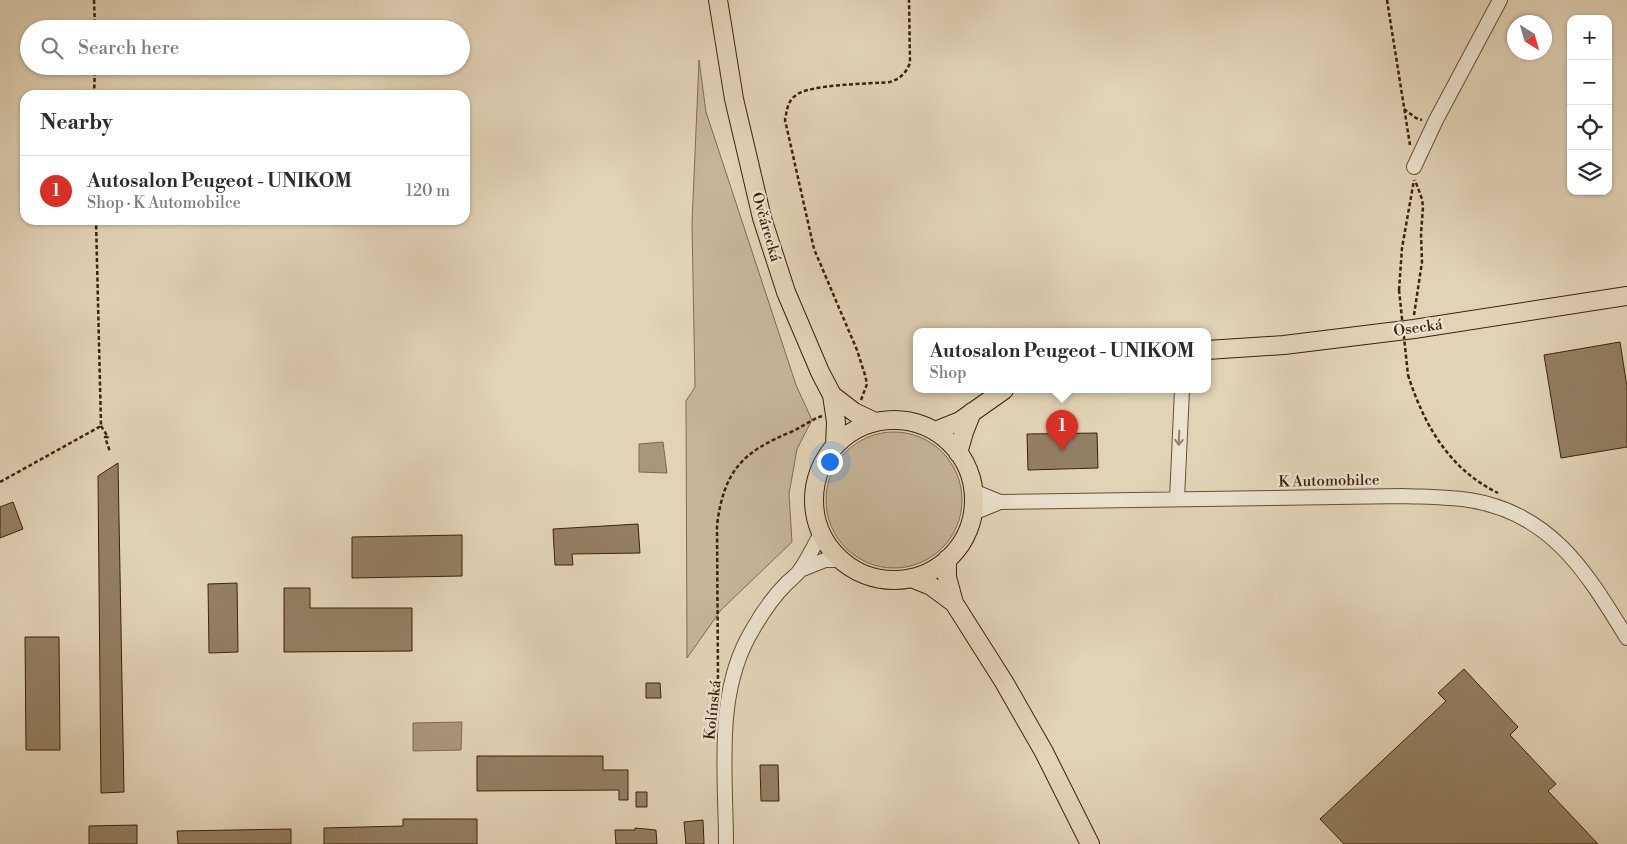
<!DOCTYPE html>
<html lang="en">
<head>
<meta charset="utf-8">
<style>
  :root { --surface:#fff; --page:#f7f7f7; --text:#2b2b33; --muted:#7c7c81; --line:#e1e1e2; --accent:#d93025 }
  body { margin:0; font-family:"Libre Bodoni",serif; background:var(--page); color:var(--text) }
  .controls { position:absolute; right:15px; top:15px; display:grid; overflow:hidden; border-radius:10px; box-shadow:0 1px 4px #0004 }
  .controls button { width:45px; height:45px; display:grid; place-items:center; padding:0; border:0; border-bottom:1px solid var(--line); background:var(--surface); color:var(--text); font:25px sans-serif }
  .compass { position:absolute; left:1507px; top:15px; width:45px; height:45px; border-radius:50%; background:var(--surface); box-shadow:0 1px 4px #0004; rotate:143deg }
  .you { position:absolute; left:829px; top:461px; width:18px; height:18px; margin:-12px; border:4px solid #fff; border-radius:50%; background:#1a73e8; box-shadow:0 0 0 8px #1a73e833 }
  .badge { display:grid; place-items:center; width:32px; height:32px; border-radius:50%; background:var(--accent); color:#fff; font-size:16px; font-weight:700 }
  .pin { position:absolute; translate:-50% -41px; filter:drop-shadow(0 1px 2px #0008) }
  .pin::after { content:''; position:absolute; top:26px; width:18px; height:15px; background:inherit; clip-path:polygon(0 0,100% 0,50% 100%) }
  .popup { position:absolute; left:913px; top:328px; width:298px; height:65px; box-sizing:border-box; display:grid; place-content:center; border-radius:10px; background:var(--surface); filter:drop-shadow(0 1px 4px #0005); font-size:16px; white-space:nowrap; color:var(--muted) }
  .popup b { font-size:19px; color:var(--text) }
  .popup::after { content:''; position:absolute; left:50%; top:100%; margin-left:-10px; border:10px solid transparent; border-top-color:var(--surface) }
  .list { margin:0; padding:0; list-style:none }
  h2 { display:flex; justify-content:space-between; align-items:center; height:65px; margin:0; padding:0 20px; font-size:21px }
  h2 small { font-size:16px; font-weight:400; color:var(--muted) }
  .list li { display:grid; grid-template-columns:32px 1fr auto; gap:15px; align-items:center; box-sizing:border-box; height:70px; padding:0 20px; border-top:1px solid var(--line) }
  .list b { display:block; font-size:19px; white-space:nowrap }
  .list p { margin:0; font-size:16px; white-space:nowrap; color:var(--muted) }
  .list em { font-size:16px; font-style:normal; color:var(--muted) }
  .icon { flex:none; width:28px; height:28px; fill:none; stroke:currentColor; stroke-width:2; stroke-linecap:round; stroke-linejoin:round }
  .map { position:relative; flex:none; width:1627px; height:844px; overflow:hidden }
  .search { position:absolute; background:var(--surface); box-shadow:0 1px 4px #0004; left:20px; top:20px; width:450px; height:55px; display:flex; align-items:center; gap:12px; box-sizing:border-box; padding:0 18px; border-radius:28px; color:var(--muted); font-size:19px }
  .panel { position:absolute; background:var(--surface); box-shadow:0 1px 4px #0004; left:20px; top:90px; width:450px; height:135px; border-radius:15px }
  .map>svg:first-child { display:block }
</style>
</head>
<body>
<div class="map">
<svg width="1627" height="844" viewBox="0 0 1627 844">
  <rect width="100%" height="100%" fill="#e2d3b6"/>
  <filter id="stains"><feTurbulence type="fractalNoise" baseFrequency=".004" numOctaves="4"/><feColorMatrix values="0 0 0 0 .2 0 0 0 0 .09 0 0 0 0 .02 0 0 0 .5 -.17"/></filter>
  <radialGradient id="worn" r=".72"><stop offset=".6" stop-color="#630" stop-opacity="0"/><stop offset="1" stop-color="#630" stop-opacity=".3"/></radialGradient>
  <!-- green -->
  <path fill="#c6b598" stroke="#826c4e" d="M699 60 706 112 796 385 812 420 797 449 789 494 792 542 721 610 687 658 686 401 695 387 692 223Z
    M826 500a68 68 0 1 1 136 0a68 68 0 1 1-136 0Z"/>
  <!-- water -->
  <path fill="#aa977a" stroke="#7f694b" d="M663 442 667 473 639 472V444Z
    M462 722 461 750 413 751V723Z"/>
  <!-- building -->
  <path fill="#937f61" stroke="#3e2305" d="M1620 342 1627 387V447L1561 458 1544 355Z
    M1097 433 1098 468 1028 470 1027 434Z
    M118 463 124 792 101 793 98 476Z
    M13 502 23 529 0 538V507Z
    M638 524 640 553 572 554 573 565H555L553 529Z
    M462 535V576L352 578V537Z
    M237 583 238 652 209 653 208 584Z
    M284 588H310V608H412V651L284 652Z
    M25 637H59L60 750H26Z
    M1464 669 1518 727 1510 735 1556 784 1548 791 1598 844H1344L1320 819 1446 701 1438 693Z
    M646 683H660L661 698H646Z
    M477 756H603V770H628V800H619V790L477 791Z
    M760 765H778L779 801H761Z
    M636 792H647V807H636Z
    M403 819H477V844H324V828L403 826Z
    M703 820 704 844H686L684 822Z
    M137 825V844H89V826Z
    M635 828 656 830 657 844H616L615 830H635Z
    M291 829V844H178L177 831Z"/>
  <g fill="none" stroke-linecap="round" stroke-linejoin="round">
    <defs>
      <path id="minor" d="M1414 167 1436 120 1500 0
        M973 491 1000 502 1404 496C1426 497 1447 497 1469 500 1552 513 1587 573 1627 638
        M1177 499 1182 390
        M973 513 1000 502
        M800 570 825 560H840
        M726 844C726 773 714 692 753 629 762 613 774 596 787 583 791 579 797 575 800 570 808 559 814 545 821 534"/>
      <path id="major" d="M718 0 734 99 762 218 786 292 820 372 832 395 836 422 835 446
        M1207 350 1284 345 1414 329 1627 296
        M832 395 854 412 875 422
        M814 500a80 80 0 1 1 160 0a80 80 0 1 1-160 0Z
        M935 431 960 421 1004 390
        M958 453 964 432 972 412
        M947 559V577L954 603 1004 682 1044 752 1090 844
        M911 578 931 586 954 603"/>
    </defs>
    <!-- minor casing -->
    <use href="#minor" stroke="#674f31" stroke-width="16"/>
    <!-- major casing -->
    <use href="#major" stroke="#3e2305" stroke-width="20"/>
    <!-- path -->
    <path stroke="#3e2305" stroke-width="2.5" stroke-dasharray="4 2.5" stroke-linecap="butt" d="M94 0 95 29
      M1387 0 1410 145
      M94 95 95 66
      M1404 109 1416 118 1422 120
      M1399 290 1402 248 1414 180
      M1414 315 1422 262 1421 234 1423 207 1422 199 1415 180
      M1408 375C1424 425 1449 469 1498 493
      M861 400 867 384 865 375 857 350 814 249 785 120C787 111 787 102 795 96 807 84 870 84 890 82 900 79 906 73 910 63L909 0
      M101 426 108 437H105L110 452
      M0 482 101 426 96 220
      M718 679 717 525C724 471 742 452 791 432 802 427 811 420 822 416"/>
    <!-- minor -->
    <use href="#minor" stroke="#ece2d0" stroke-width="14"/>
    <!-- major -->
    <use href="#major" stroke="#e2d3b6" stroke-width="18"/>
    <!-- path-bridge -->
    <path stroke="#3e2305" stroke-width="2.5" stroke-dasharray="4 2.5" stroke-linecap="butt" d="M1399 290 1408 375"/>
  </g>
  <!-- one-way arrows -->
  <defs><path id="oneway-shaft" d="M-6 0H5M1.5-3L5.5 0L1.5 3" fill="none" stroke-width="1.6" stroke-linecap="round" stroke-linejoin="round" transform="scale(1.25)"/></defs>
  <use stroke="#95826a" href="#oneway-shaft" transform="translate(1179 438) rotate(92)"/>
  <g text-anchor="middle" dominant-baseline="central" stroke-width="4.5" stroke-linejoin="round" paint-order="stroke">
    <!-- street labels -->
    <g font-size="15" fill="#3e2305" stroke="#ece2d0">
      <text transform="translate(766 227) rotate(74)">Ovčárecká</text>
      <text transform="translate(1418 328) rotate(-8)">Osecká</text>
      <text transform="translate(1329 481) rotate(-1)">K Automobilce</text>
      <text transform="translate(713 710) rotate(-84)">Kolínská</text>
    </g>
  </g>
  <rect width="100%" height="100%" filter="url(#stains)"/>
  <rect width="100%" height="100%" fill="url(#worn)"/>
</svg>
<div class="controls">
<button>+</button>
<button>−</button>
<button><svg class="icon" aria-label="locate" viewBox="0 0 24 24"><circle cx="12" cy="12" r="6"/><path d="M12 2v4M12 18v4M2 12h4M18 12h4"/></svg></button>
<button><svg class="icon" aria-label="layers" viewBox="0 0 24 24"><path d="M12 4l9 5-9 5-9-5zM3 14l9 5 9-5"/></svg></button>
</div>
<svg class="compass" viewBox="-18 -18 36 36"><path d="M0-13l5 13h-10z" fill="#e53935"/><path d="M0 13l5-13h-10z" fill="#7c7c81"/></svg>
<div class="you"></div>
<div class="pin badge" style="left:1062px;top:451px">1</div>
<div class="popup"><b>Autosalon Peugeot - UNIKOM</b>Shop</div>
<div class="search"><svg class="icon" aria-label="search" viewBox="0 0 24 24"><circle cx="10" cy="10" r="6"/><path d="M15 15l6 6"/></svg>Search here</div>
<section class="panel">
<h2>Nearby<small></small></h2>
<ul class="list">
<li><span class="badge">1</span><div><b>Autosalon Peugeot - UNIKOM</b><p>Shop · K Automobilce</p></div><em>120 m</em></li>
</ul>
</section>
</div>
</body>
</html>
